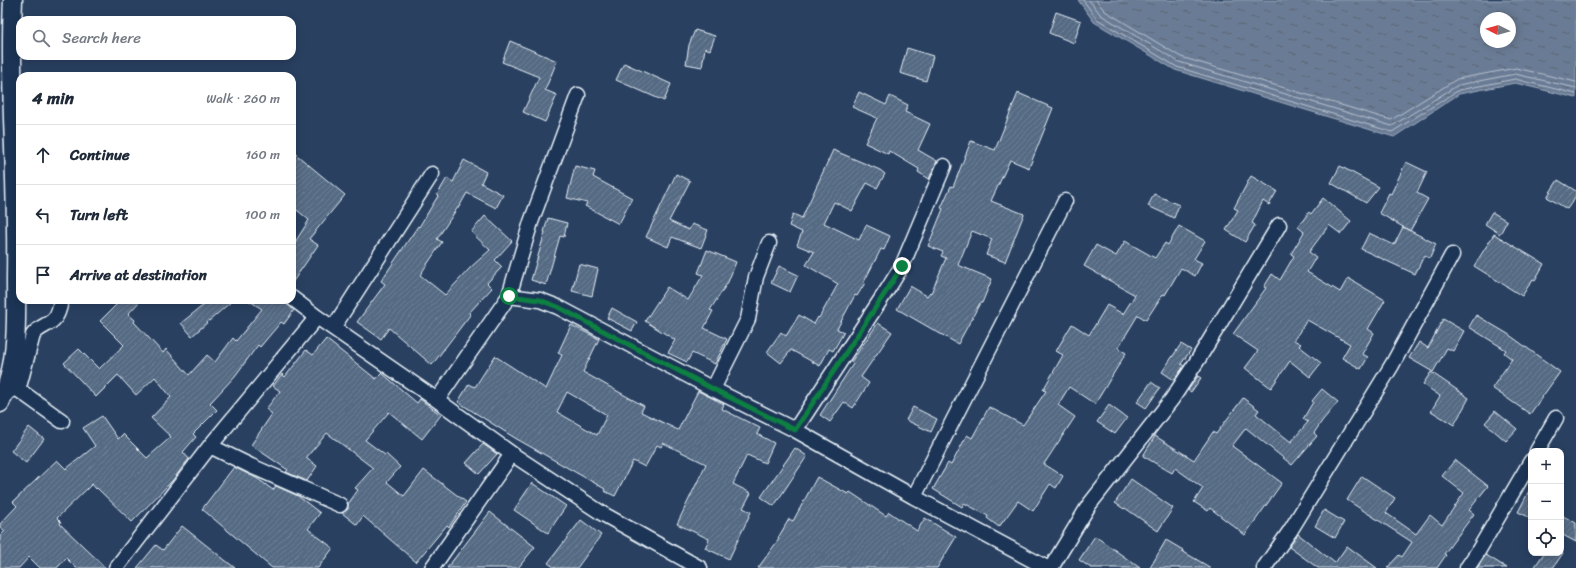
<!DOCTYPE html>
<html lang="en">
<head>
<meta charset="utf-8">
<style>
  :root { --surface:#fff; --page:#f6f6f7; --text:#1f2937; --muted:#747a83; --line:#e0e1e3 }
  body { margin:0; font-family:Sriracha,sans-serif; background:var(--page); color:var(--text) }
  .controls { position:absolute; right:12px; bottom:12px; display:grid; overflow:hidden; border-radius:8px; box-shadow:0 2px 10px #0003 }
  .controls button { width:36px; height:36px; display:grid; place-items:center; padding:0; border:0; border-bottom:1px solid var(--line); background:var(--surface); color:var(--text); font:20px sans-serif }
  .compass { position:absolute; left:1480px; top:12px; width:36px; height:36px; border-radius:50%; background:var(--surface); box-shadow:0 2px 10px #0003; rotate:276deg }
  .stop { position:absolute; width:12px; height:12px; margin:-9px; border:3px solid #0b8043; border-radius:50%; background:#fff }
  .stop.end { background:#0b8043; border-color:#fff; box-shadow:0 1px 4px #0008 }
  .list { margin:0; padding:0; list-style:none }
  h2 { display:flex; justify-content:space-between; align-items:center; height:52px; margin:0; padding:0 16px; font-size:17px }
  h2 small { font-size:13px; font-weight:400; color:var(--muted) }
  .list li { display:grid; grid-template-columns:26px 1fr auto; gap:12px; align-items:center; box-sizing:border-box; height:60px; padding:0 16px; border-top:1px solid var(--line) }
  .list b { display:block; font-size:15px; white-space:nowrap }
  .list em { font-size:13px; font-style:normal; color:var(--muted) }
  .icon { flex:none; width:22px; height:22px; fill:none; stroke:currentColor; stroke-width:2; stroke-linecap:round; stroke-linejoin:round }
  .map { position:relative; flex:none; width:1576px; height:568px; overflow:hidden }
  .search { position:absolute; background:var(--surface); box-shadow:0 2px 10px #0003; left:16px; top:16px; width:280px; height:44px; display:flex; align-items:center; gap:10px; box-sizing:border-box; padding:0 14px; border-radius:12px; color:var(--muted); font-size:15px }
  .panel { position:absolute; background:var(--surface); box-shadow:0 2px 10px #0003; left:16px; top:72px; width:280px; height:232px; border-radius:12px }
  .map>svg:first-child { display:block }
</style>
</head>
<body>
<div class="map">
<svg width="1576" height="568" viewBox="0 0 1576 568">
  <defs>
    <pattern id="water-ripples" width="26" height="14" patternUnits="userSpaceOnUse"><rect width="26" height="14" fill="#6b7c95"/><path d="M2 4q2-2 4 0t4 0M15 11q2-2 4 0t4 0" fill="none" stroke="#5a6573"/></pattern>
    <pattern id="building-hatch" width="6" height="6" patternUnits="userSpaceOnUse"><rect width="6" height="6" fill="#556a83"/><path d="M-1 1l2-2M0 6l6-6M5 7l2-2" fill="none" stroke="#6d8095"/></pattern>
  </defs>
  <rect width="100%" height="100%" fill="#294061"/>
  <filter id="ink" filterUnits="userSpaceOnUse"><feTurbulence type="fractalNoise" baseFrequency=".025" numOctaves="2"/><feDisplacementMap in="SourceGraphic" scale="8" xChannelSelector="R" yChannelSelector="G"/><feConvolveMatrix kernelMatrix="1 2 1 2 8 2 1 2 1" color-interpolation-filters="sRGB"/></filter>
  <g filter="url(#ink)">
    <!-- water -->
    <path fill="url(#water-ripples)" stroke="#9dabbd" fill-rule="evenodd" d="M1078 0H1576V98L1515 83 1459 94 1394 137 1175 70 1094 22ZM1486 18H1510V42H1486Z"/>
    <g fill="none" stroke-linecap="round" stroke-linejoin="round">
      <!-- shore -->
      <path stroke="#b6c2d0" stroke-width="1" d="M1083 0 1097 19 1177 67 1392 132 1459 90 1515 79 1576 94
        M1089 0 1101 15 1179 62 1392 126 1458 85 1515 74 1576 88
        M1096 0 1105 11 1181 57 1391 120 1457 79 1516 68 1576 82"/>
    </g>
    <!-- building -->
    <path fill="url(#building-hatch)" stroke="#e8f1f8" fill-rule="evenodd" d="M1056 12 1081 21 1074 43 1049 33Z
      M695 30 715 36 710 50 705 48 702 67 686 64 689 45Z
      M510 41 557 61 545 90 557 95 545 122 523 112 539 77 502 62Z
      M907 48 933 56 926 81 900 73Z
      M624 63 671 84 664 101 616 80Z
      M859 92 886 105 890 96 908 105 905 112 930 124 918 150 937 161 929 179 918 172 919 169 889 151 888 154 865 143 877 118 852 107Z
      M1018 93 1053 108 1029 168 1010 160 991 201 1024 214 1005 262 986 255 992 239 972 231 958 265 992 279 982 303H980L958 344 897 309 910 286 927 296 930 292 931 293 946 258 941 256 943 252 928 246 943 209 941 208 951 186 953 187 971 141 995 150Z
      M833 150 880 170 885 174 877 188 867 183 852 211 834 202 824 223 859 240 866 225 890 236 884 250 881 249 864 282 865 283 857 296 855 295 837 329 844 332 833 351 829 349 820 366 791 350 781 363 767 352 781 332 786 336 799 315 814 324 818 317 819 318 838 284 806 265 814 252 797 245 802 232 789 226 793 214 802 218Z
      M292 151 345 195 309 239 318 245 292 283V247L309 220 292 206Z
      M464 160 486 172 481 183 503 195 496 208 467 193 459 207H458L437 239 442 242 420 275 445 295 471 267 490 250 471 232 485 216 512 241 495 260 502 267 487 283 492 288 469 313 470 315 432 365 389 328 381 339 357 322 385 284 381 281 418 226 419 227 438 196 437 195 447 178 453 182Z
      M1406 162 1427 172 1417 193 1428 199 1410 231 1379 213 1389 193 1391 194Z
      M575 166 595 171 593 177 632 198 619 224 585 206 587 203 567 198Z
      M1340 166 1379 187 1366 203 1331 183Z
      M676 174 690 181 669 221 689 230 692 224 708 230 701 248 672 237 668 247 646 237Z
      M1251 176 1277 191 1269 205 1263 201 1252 223 1255 225 1245 242 1226 230 1238 210 1234 208Z
      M1558 180 1576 191V196L1567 209 1547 197Z
      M1154 194 1179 205 1174 218 1148 206Z
      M1323 198 1351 221 1341 234 1329 225 1309 252 1316 257 1307 272 1340 292 1348 278 1385 300 1368 329 1374 333 1362 354 1368 357 1361 369 1342 358 1350 344 1307 320 1294 340 1301 344 1299 346 1321 363 1310 377 1290 361 1271 388 1245 368 1258 351 1233 334 1266 288 1264 287 1272 274 1280 280 1294 256 1291 254 1304 232 1298 227 1309 212 1311 214Z
      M1492 212 1507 221 1500 234 1485 224Z
      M548 218 567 223 564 237 560 236 546 285 531 280 545 232H544Z
      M1179 226 1205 241 1194 259 1202 263 1195 276 1181 268 1165 295 1163 294 1146 320 1138 315 1118 348 1126 353 1095 404 1069 387 1058 405 1075 417 1044 464 1063 476 1056 488 1050 484 1033 511 1018 501 999 527 987 518 988 516 964 503 962 507 933 489 948 463 951 465 967 435 972 438 989 407 1023 425 1046 391 1043 390 1063 355 1056 351 1072 324 1089 335 1107 305 1123 314 1135 295 1084 266 1096 245 1116 256 1125 241 1155 258 1165 243 1168 245Z
      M1403 227 1436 244 1430 258 1424 256 1415 274 1361 249 1369 233 1394 245Z
      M1494 234 1544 264 1535 280 1533 279 1522 296 1474 266Z
      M707 250 736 262 728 282 710 310 713 311 704 328 727 339 715 364 692 353 687 362 668 353 675 340 645 321 667 287 688 300 703 275 698 273Z
      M579 264 598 269 592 296 572 291Z
      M779 266 798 275 790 292 771 283Z
      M121 300H141L128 314 135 320 134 322 163 353 166 349 189 375 207 355 215 362 233 338 236 341 262 309 248 300H284L287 304 294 310 284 324 281 322 260 347 258 345 235 376 210 403 217 410 193 434 196 437 183 452 189 459 172 481 132 522 97 488 96 489 92 484 57 518 61 522 60 524 106 568H76L66 558 57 568H40L29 557 19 568H0V536L5 531 0 527V524L17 506 13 502 57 460 66 469 95 446 83 428 102 416 118 439 123 434 147 458 171 437 151 418 171 397 155 377 136 395 118 375 96 397 64 363 79 349 99 369 124 345 100 321Z
      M210 300H233L192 336 181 323Z
      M612 308 637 322 632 331 607 318Z
      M1476 315 1508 334 1560 372 1530 414 1492 388 1512 359 1504 353 1506 350 1469 327Z
      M1443 319 1464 331 1453 351 1447 348 1433 372 1409 358 1419 342 1428 348Z
      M878 323 892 332 861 377 869 383 853 408 844 402 830 422 820 415 853 364 851 362Z
      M571 325 599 339 583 372 644 406 641 412 678 430 698 391 724 404 722 409 760 428 757 434 774 443 765 463 747 455 733 484 751 493 743 508 751 512 729 559 705 548 709 539 677 524 706 464 663 443 661 447 657 445 645 467 633 461 615 496 604 491 605 489 515 438 458 402 469 384 475 387 495 356 546 389 562 355 558 353ZM567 392 607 415 597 435 557 412Z
      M326 339 376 379 382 373 417 403 420 399 441 415 422 439 389 412 365 440 385 455 386 454 400 467 387 482 404 496 424 470 466 502 449 527 447 525 416 562 363 516 357 525 342 513 348 509V504L358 490 355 488 373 468 327 433 306 458 317 466 307 481 286 472 288 470 251 445 272 414 266 409 280 391 273 386 282 374 285 377 306 350 313 355Z
      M1181 344 1191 350 1181 364 1184 366 1174 380 1162 372Z
      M1431 372 1469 398 1454 425 1431 411 1440 396 1423 384Z
      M1198 376 1201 378 1191 392 1188 390Z
      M1151 382 1160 388 1146 408 1137 402Z
      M1322 389 1338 402 1322 421 1314 433 1317 436 1292 465 1246 428 1232 446 1282 483 1245 535 1210 508 1208 511 1194 502 1203 488 1175 468 1172 473 1143 456 1155 436 1194 460 1213 432 1216 434 1243 398 1259 410 1256 414 1291 442 1308 422 1303 419 1313 402 1312 401Z
      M1109 405 1127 418 1115 434 1097 422Z
      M913 407 937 419 931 432 906 420Z
      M1495 411 1517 429 1506 441 1485 423Z
      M29 427 44 439 26 463 11 451Z
      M483 444 497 454 479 474 466 463Z
      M795 448 807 456 774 506 761 497Z
      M1455 460 1488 486 1469 510 1474 514 1444 554 1446 555 1437 568H1387L1399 555 1402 557 1412 542 1347 500 1362 476 1395 498 1386 513 1416 534 1430 515 1442 525 1464 493 1442 476Z
      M234 467 258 479 273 490 276 486 298 496 320 513 308 529 333 548 318 568H272L202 509Z
      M817 477 848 494 850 492 886 516 889 512 917 531 925 518 956 537 937 568H758L779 539 778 538 789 519 793 521Z
      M1131 479 1173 508 1158 531 1125 508 1124 509 1115 503Z
      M532 483 566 506 548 533 514 510Z
      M1531 487V518L1518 512Z
      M1324 510 1344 522 1335 538 1315 526Z
      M490 512 535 547 518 568H447Z
      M1561 515 1576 523V542L1561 534Z
      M581 520 601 535 577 568H555L548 563Z
      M182 526 235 568H137L156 545 163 550Z
      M1298 534 1335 563 1347 546 1377 568H1318L1289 547Z
      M1095 536 1140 568H1091L1079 560Z
      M1166 540 1183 550 1182 551 1211 568H1150Z
      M1544 553H1563L1553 568H1534Z
      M1486 555 1507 568H1477Z"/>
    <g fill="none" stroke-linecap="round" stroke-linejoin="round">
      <defs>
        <path id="minor" d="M509 296 531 222 578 95
          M292 298 317 317 437 400 512 454 603 514 700 568
          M333 328 432 174
          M16 388 62 421
          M713 389 748 319 756 277 769 243
          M0 391C9 394 15 390 20 383L33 335C39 326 48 326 54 319 59 314 60 306 61 300
          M437 400 509 296 540 300 558 307 713 389 795 430 914 497 1047 568
          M795 430 889 287 902 266 944 166
          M210 446 251 466 340 505
          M1537 451 1556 418
          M914 497 1065 201
          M116 568 210 446 317 317
          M432 568 512 454
          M1051 568 1089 505 1172 399 1199 358 1279 225
          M1264 568 1290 531 1392 365 1452 255
          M1467 568 1477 553 1531 461"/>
        <path id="major" d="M0 403C19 364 16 320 16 278 17 225 15 171 13 118 12 78 11 40 13 0"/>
      </defs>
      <!-- minor casing -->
      <use href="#minor" stroke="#e8f1f8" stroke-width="17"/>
      <!-- major casing -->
      <use href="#major" stroke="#e8f1f8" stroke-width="21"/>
      <!-- minor -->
      <use href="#minor" stroke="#1d3557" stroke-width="14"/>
      <!-- major -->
      <use href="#major" stroke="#1d3557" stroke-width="18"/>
    </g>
  </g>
  <g fill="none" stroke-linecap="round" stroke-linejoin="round" filter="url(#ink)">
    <!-- route -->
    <path stroke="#0b8043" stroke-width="5" d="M509 296 540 300 558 307 713 389 795 430 889 287 902 266"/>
  </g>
</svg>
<div class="controls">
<button>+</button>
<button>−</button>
<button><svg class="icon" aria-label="locate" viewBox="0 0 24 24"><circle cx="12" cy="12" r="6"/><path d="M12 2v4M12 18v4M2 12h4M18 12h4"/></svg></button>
</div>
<svg class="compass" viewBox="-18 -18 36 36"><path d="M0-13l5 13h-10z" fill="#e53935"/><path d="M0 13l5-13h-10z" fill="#747a83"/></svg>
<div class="stop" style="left:509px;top:296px"></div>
<div class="stop end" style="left:902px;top:266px"></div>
<div class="search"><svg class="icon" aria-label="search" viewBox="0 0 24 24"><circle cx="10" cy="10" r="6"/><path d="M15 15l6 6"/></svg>Search here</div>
<section class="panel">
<h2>4 min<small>Walk · 260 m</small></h2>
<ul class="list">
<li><svg class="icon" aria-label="ahead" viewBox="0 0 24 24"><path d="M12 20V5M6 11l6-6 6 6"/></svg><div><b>Continue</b></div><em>160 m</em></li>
<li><svg class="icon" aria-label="left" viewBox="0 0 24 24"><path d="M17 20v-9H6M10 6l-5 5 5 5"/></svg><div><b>Turn left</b></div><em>100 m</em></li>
<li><svg class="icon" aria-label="arrive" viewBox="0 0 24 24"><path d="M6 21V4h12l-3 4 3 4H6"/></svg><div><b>Arrive at destination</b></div></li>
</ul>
</section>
</div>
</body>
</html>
